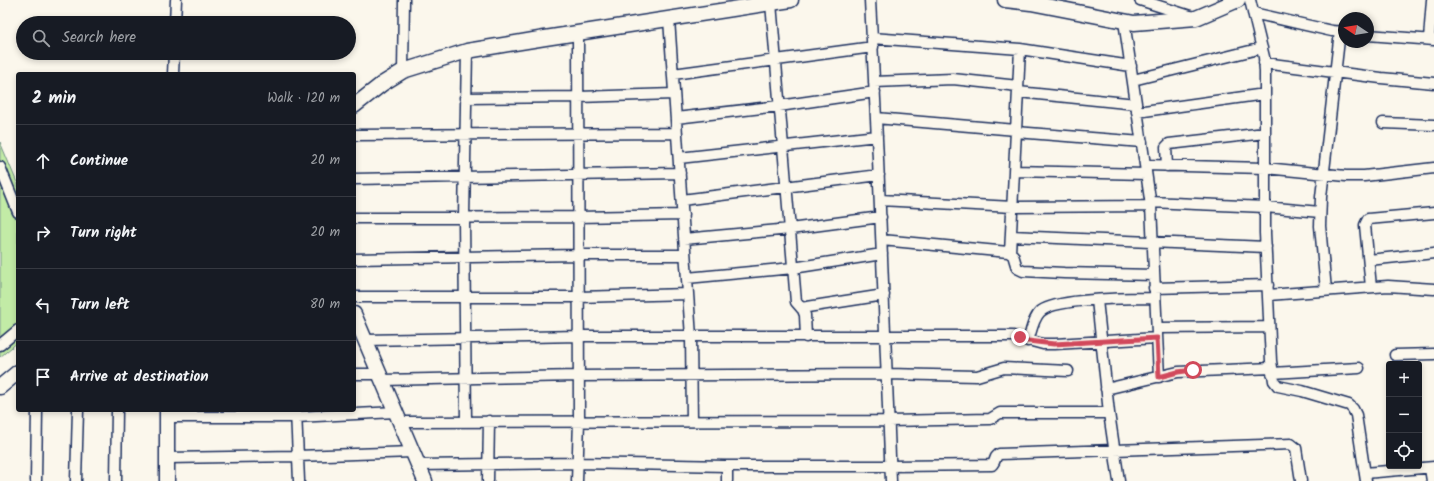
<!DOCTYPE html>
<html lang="en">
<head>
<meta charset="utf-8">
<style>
  :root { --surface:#171b24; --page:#20242c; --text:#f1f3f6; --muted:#9ea1a6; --line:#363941 }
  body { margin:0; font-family:Kalam,sans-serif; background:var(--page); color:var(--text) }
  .controls { position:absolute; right:12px; bottom:12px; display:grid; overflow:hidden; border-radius:4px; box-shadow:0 2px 6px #0003 }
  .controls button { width:36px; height:36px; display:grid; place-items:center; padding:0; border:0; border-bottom:1px solid var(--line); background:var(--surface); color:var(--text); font:20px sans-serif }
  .compass { position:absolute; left:1338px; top:12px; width:36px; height:36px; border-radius:50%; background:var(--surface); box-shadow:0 2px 6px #0003; rotate:282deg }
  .stop { position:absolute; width:12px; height:12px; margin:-9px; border:3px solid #d1495b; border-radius:50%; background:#fff }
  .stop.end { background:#d1495b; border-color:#fff; box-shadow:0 1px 4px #0008 }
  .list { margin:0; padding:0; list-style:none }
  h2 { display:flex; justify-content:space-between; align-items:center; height:52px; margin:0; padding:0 16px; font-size:17px }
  h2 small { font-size:13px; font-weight:400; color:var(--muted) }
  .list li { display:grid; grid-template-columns:26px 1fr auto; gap:12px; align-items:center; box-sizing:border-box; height:72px; padding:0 16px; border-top:1px solid var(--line) }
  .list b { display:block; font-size:15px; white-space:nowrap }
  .list em { font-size:13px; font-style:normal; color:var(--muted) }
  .icon { flex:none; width:22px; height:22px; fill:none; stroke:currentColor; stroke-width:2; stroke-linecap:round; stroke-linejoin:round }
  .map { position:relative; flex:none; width:1434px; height:481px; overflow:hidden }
  .search { position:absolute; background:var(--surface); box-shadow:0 2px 6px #0003; left:16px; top:16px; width:340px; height:44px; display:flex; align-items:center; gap:10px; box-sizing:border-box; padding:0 14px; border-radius:22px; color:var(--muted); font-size:15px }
  .panel { position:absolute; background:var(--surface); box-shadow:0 2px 6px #0003; left:16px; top:72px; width:340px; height:340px; border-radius:4px }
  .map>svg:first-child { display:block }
</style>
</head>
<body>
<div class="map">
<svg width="1434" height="481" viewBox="0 0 1434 481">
  <rect width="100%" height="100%" fill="#fbf7ec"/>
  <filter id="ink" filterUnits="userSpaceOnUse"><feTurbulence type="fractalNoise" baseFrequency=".025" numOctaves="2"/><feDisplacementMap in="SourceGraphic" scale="8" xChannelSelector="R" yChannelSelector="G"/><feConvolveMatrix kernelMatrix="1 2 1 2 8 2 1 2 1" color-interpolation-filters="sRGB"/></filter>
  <g filter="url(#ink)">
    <!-- green -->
    <path fill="#c2eba6" stroke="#6e8d82" d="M0 142 18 185V342L0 357Z"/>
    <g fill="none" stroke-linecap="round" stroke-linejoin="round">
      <defs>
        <path id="street" d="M870 0 878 159 891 481
          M1140 0 1190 16
          M1250 0 1264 57 1265 72V233L1271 361 1274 381 1278 386 1302 391 1349 405 1353 409 1356 415 1366 481
          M771 3 796 302 803 310 805 315 806 337
          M1253 13 1332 31 1344 32
          M669 19 691 337 692 421
          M1124 21 1151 206 1159 377
          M175 23 176 0
          M1368 35 1434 40
          M872 38 1020 49 1131 66
          M1429 39 1432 0
          M1264 63 1381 78 1434 83
          M403 71 404 0
          M173 74 174 53
          M673 74 873 47
          M1133 80 1262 48
          M874 82 953 79 1018 86
          M1018 92 1136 104
          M465 98 578 97 674 94
          M1137 112 1265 94
          M676 118 779 106 875 92
          M876 118 1016 130
          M1383 123 1434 125
          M1016 132 1142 142
          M354 135 677 133
          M679 158 877 136
          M1145 165 1265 168 1346 176H1364L1434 168
          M1167 166 1166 147 1169 144 1265 133
          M0 167 18 212
          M1014 171 1146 174
          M354 179 680 173
          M682 200 879 175
          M880 200 1013 207 1151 206
          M1150 202 1265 207 1320 212
          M354 218 578 217 683 215
          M1011 236 1266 247
          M684 239 790 229 881 217
          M882 240 1008 252 1013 255 1017 268 1023 271 1064 273 1154 275
          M1010 253 1020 49
          M354 259 578 255H685
          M1369 260 1434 253
          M687 278 793 268 882 254
          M1371 287 1365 225 1368 219 1434 213
          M1154 288 1268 285
          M1326 290 1320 226 1321 197 1340 31
          M1268 295 1388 286 1434 289
          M354 297H578L688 294
          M1097 300 1109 413 1119 481
          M801 308 884 295
          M1157 328 1269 327
          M365 340 579 336H1013L1043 344H1055L1157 338
          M1028 341C1031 332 1033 319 1040 312 1054 298 1133 298 1155 298
          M0 345 18 330
          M1395 355 1434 354
          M1272 373 1359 368
          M354 374H380
          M382 380 578 376 887 374 977 376 1004 368 1068 371
          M1106 389 1178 372 1272 368
          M296 411 299 481
          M167 417H296L396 412
          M466 421 464 218 467 51
          M400 422 889 421 990 419 1000 413H1109
          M167 458 297 456 413 452
          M418 465 578 463 727 466H890L992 465 994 462 996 457 999 454 1291 444 1296 448 1301 481
          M1430 468 1432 481
          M1365 473 1434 467
          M36 481 37 410
          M76 481 78 410
          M116 481 117 410
          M488 481 489 421
          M577 481 579 421 578 33
          M727 481V466"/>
        <path id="secondary" d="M1005 0 1031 3 1134 23 1196 18 1238 0
          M354 106 382 84 403 71 467 51 545 38 791 0
          M354 314 425 481
          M0 387 18 372
          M167 481V410"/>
      </defs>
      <!-- street casing -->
      <use href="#street" stroke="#1b2f5e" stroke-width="13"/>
      <!-- secondary casing -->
      <use href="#secondary" stroke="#1b2f5e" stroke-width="17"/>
      <!-- street -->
      <use href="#street" stroke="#fbf7ec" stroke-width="10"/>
      <!-- secondary -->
      <use href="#secondary" stroke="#fbf7ec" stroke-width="14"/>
    </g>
  </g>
  <g fill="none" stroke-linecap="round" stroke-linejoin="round" filter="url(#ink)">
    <!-- route -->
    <path stroke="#d1495b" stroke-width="5" d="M1020 337 1028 341 1054 344 1157 338 1159 377 1178 372 1193 370"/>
  </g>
</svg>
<div class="controls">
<button>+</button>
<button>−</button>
<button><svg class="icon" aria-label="locate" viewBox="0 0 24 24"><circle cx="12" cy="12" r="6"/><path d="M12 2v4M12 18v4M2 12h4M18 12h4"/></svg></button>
</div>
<svg class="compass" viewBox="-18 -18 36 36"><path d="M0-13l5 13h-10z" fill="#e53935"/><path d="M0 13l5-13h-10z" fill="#9ea1a6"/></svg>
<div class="stop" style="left:1193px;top:370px"></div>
<div class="stop end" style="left:1020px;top:337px"></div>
<div class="search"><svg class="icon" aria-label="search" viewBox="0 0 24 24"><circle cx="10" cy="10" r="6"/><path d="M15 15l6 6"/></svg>Search here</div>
<section class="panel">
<h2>2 min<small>Walk · 120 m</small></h2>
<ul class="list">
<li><svg class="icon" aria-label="ahead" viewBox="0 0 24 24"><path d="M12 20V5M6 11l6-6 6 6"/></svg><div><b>Continue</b></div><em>20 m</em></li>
<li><svg class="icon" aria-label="right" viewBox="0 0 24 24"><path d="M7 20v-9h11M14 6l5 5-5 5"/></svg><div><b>Turn right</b></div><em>20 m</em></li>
<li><svg class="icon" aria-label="left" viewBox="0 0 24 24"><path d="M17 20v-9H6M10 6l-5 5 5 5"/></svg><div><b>Turn left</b></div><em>80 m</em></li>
<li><svg class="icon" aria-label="arrive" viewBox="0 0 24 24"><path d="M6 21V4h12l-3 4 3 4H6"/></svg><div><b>Arrive at destination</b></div></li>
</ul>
</section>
</div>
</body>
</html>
